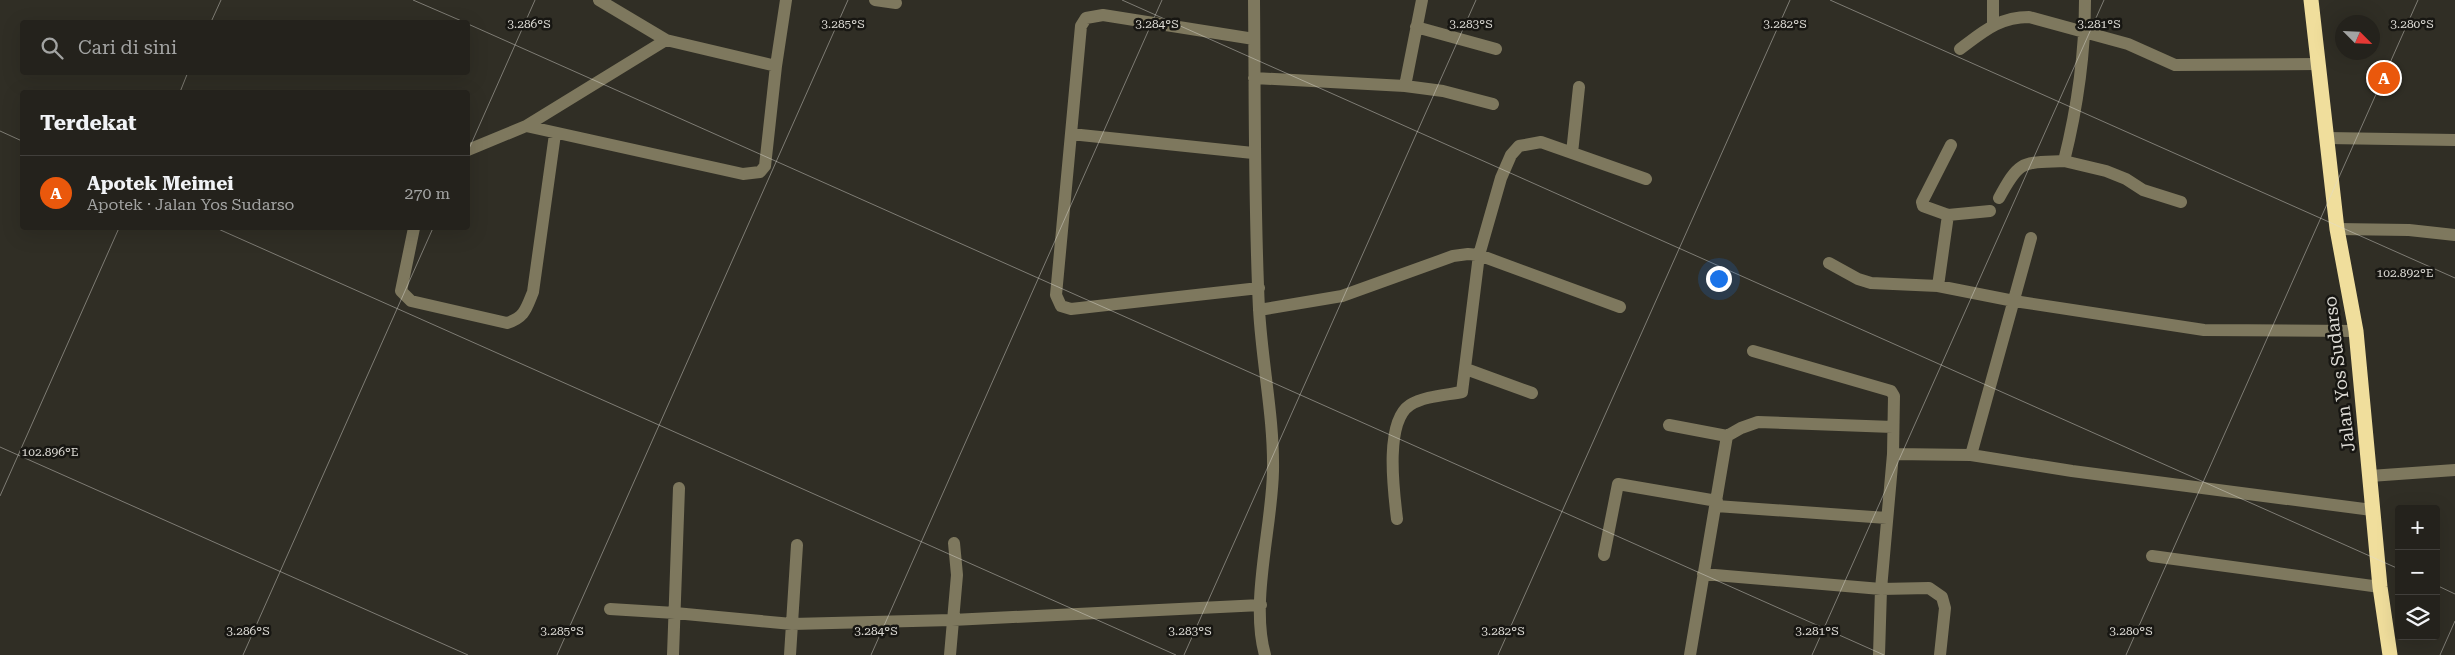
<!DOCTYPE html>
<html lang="id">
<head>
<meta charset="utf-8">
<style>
  :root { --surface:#24221c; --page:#2c2a25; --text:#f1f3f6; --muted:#a3a4a3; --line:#413f3b; --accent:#ea580c }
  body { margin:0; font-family:"Roboto Serif",serif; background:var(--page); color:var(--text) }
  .controls { position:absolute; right:15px; bottom:15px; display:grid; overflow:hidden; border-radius:5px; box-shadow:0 5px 20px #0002 }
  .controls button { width:45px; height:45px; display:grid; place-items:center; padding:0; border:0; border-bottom:1px solid var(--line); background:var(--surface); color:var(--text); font:25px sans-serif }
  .compass { position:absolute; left:2335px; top:15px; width:45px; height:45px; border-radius:50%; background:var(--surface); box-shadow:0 5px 20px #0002; rotate:114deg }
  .you { position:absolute; left:1718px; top:278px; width:18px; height:18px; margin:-12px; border:4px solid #fff; border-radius:50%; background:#1a73e8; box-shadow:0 0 0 8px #1a73e833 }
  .badge { display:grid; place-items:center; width:32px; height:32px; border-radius:50%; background:var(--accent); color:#fff; font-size:16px; font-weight:700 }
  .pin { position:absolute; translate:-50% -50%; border:2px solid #fff; box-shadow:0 1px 5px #0006 }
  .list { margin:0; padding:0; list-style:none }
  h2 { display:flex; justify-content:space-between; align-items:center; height:65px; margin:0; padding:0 20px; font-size:21px }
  h2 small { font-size:16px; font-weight:400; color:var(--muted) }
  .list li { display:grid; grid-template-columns:32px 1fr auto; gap:15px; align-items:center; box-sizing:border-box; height:75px; padding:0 20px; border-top:1px solid var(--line) }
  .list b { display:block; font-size:19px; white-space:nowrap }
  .list p { margin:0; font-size:16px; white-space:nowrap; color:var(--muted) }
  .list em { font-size:16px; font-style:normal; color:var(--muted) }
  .icon { flex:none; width:28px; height:28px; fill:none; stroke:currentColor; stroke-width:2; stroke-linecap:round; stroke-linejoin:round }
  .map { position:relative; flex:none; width:2455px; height:655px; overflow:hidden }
  .search { position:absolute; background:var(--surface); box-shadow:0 5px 20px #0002; left:20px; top:20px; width:450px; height:55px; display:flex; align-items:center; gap:12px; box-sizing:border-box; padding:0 18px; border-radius:5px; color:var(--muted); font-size:19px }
  .panel { position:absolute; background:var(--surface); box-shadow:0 5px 20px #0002; left:20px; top:90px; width:450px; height:140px; border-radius:5px }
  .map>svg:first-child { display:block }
</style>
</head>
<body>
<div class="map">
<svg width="2455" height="655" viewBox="0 0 2455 655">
  <rect width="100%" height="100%" fill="#302e25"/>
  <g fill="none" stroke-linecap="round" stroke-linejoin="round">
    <!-- minor -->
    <path stroke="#7e785e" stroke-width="12" d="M599 0 666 40 776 66
      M875 0 896 3
      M1254 0C1255 103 1254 206 1259 309 1262 364 1274 417 1273 471 1272 527 1250 602 1265 655
      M1993 26V0
      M1416 27 1496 49
      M1254 39 1103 15 1086 18 1081 26 1056 295 1061 306 1071 309 1259 288
      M1960 49C1983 32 1999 17 2029 17L2128 44 2175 65 2318 64
      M1254 78 1405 86 1443 91 1493 104
      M1405 86 1422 0
      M526 126 743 174 760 172 765 166 776 66 786 0
      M1071 134 1253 153
      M2327 138 2455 140
      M468 150 526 126 666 40
      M1572 153 1579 87
      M2064 161 2106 171 2126 179 2143 190 2181 202
      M1999 198C2020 159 2022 163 2064 161 2077 109 2085 53 2085 0
      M1948 215 1990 211
      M414 228 401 291 411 301 507 323C525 317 526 309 533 292L555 134
      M2337 229 2409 230 2455 235
      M1829 263 1858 279 1871 283 1938 286 2014 301 2204 330 2356 331
      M1938 286 1948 215 1923 206 1922 202 1951 145
      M1259 310 1342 296 1453 256 1468 254 1479 255 1620 307
      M1753 351 1891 391 1894 396 1893 454 1971 455 2072 471 2372 510
      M1466 369 1532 393
      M1669 425 1727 436 1690 655
      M1727 436 1741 428 1758 422 1893 427
      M1893 454 1881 589 1929 588 1942 597 1945 608 1940 655
      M1971 455 2031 238
      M2370 476 2455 470
      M1716 506 1887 518
      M1397 519C1394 493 1384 422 1410 405 1424 396 1447 395 1462 392L1479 255 1501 178 1511 155 1519 146 1541 142 1646 179
      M1604 555 1618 484 1717 501
      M2152 556 2380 587
      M1703 574 1881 589 1879 655
      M610 609 675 613 792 624 952 620 1261 605
      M673 655 679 488
      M790 655 797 545
      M950 655 957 575 954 543"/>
    <!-- highway -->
    <path stroke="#f0de9c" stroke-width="15" d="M2311 0 2337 229 2356 331 2380 587 2390 655"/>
  </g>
  <!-- ticks -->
  <path fill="none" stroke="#dddbd5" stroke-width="1" stroke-opacity="0.45" d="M413 0 464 22M1122 0 2399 569M1830 0 2455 278M211 22 221 0M468 24 1884 655M180 92 188 72M0 131 22 141M468 151 535 0M216 228 1176 655M0 447 468 655M0 496 119 228M2436 585 2455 594M243 655 433 228M557 655 848 0M871 655 1162 0M1184 655 1476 0M1498 655 1790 0M1812 655 2104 0M2126 655 2418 0M2440 655 2455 621"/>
  <g text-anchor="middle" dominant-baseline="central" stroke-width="5" stroke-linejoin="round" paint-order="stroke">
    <!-- street labels -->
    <g font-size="18" fill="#dddbd5" stroke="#171612">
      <text transform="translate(2339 374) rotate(-97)">Jalan Yos Sudarso</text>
    </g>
  </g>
  <g font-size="12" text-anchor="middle" fill="#dddbd5" stroke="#171612" stroke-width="5" stroke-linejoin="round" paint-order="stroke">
    <text x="529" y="28">3.286°S</text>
    <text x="843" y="28">3.285°S</text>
    <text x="1157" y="28">3.284°S</text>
    <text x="1471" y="28">3.283°S</text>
    <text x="1785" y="28">3.282°S</text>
    <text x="2099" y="28">3.281°S</text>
    <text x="2412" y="28">3.280°S</text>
    <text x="2405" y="277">102.892°E</text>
    <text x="50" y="456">102.896°E</text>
    <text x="248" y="635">3.286°S</text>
    <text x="562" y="635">3.285°S</text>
    <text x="876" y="635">3.284°S</text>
    <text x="1190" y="635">3.283°S</text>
    <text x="1503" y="635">3.282°S</text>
    <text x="1817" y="635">3.281°S</text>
    <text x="2131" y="635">3.280°S</text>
  </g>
</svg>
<div class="controls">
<button>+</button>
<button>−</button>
<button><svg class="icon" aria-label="layers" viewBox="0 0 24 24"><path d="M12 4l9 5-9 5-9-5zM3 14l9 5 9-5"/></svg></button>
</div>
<svg class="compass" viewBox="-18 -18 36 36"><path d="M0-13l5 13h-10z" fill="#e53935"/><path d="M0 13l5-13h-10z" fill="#a3a4a3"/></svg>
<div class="you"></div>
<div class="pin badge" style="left:2384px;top:78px">A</div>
<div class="search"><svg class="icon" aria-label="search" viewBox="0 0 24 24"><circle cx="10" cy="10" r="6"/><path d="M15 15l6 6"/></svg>Cari di sini</div>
<section class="panel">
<h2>Terdekat<small></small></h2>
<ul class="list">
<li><span class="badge">A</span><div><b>Apotek Meimei</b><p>Apotek · Jalan Yos Sudarso</p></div><em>270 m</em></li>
</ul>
</section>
</div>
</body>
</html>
